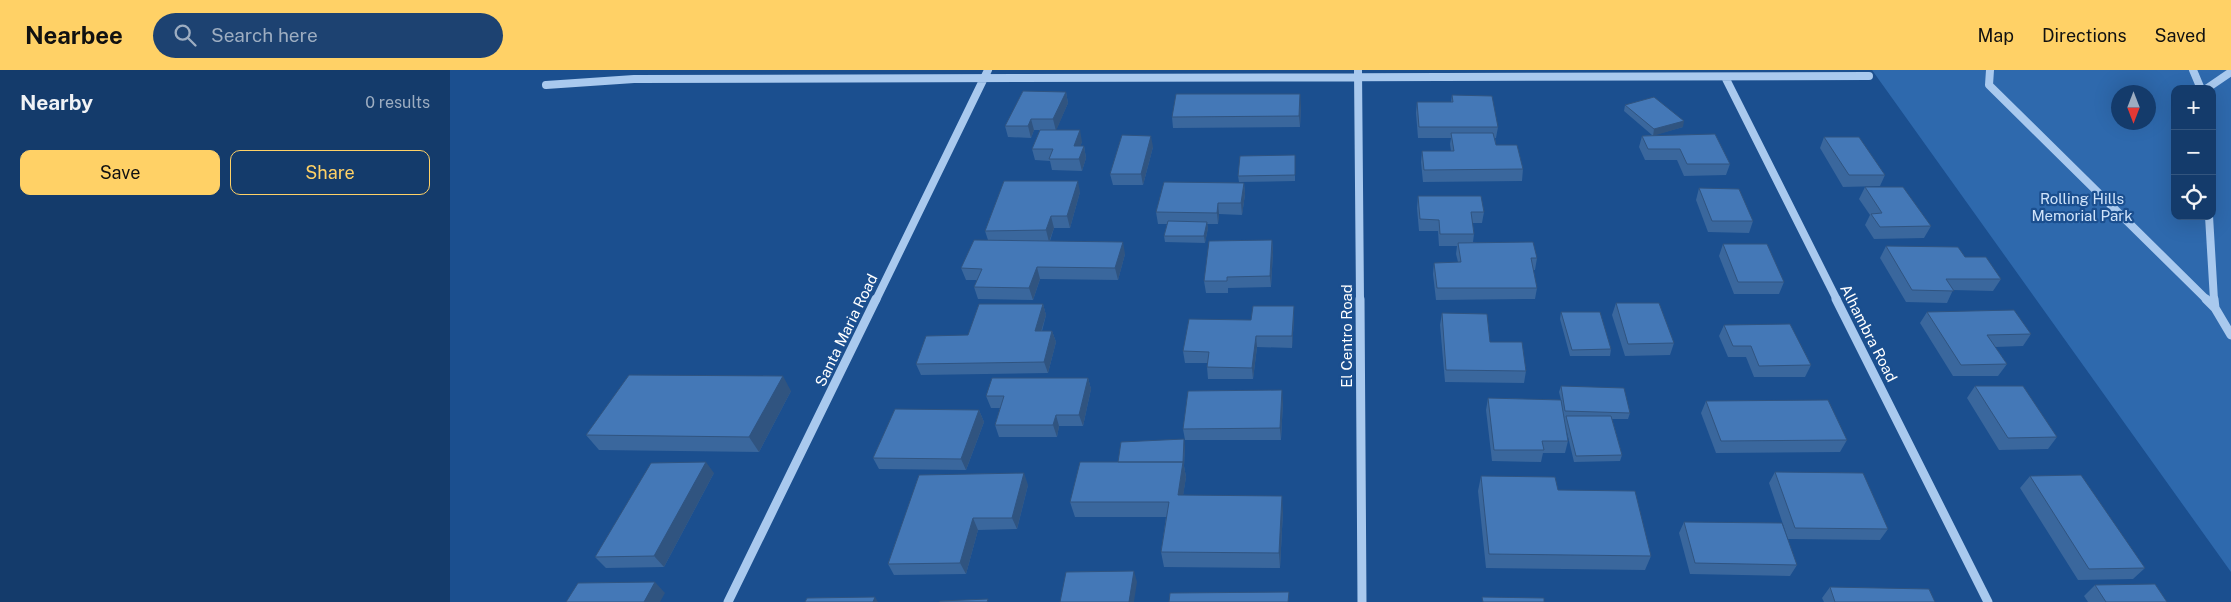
<!DOCTYPE html>
<html lang="en">
<head>
<meta charset="utf-8">
<style>
  :root { --surface:#143b6b; --page:#1d4271; --text:#f1f3f6; --muted:#9dadc1; --line:#33557e; --accent:#ffd166 }
  body { margin:0; font-family:"Public Sans",sans-serif; background:var(--page); color:var(--text) }
  .controls { position:absolute; right:15px; top:15px; display:grid; overflow:hidden; border-radius:10px; box-shadow:0 5px 20px #0002 }
  .controls button { width:45px; height:45px; display:grid; place-items:center; padding:0; border:0; border-bottom:1px solid var(--line); background:var(--surface); color:var(--text); font:25px sans-serif }
  .compass { position:absolute; left:1661px; top:15px; width:45px; height:45px; border-radius:50%; background:var(--surface); box-shadow:0 5px 20px #0002; rotate:180deg }
  .list { margin:0; padding:0; list-style:none }
  h2 { display:flex; justify-content:space-between; align-items:center; height:65px; margin:0; padding:0 20px; font-size:21px }
  h2 small { font-size:16px; font-weight:400; color:var(--muted) }
  .actions { display:flex; gap:10px; padding:15px 20px }
  .actions a { flex:1; padding:11px 0; border:1px solid var(--accent); border-radius:10px; text-align:center; font-size:18px; color:var(--accent) }
  .actions .main { background:var(--accent); color:#111 }
  .icon { flex:none; width:28px; height:28px; fill:none; stroke:currentColor; stroke-width:2; stroke-linecap:round; stroke-linejoin:round }
  .map { position:relative; flex:none; width:1781px; height:532px; overflow:hidden }
  header { display:flex; align-items:center; gap:30px; box-sizing:border-box; height:70px; padding:0 25px; background:var(--accent); color:#111 }
  header strong { font-size:24px }
  nav { display:flex; gap:28px; margin-inline-start:auto; font-size:18px }
  .search { width:350px; height:45px; background:var(--page); display:flex; align-items:center; gap:12px; box-sizing:border-box; padding:0 18px; border-radius:28px; color:var(--muted); font-size:19px }
  main { display:flex }
  aside { flex:1; background:var(--surface) }
  .map>svg:first-child { display:block }
</style>
</head>
<body>
<header>
<strong>Nearbee</strong>
<div class="search"><svg class="icon" aria-label="search" viewBox="0 0 24 24"><circle cx="10" cy="10" r="6"/><path d="M15 15l6 6"/></svg>Search here</div>
<nav><a>Map</a><a>Directions</a><a>Saved</a></nav>
</header>
<main>
<aside>
<h2>Nearby<small>0 results</small></h2>
<ul class="list">
</ul>
<div class="actions"><a class="main">Save</a><a>Share</a></div>
</aside>
<div class="map">
<svg width="1781" height="532" viewBox="0 0 1781 532">
  <rect width="100%" height="100%" fill="#1b4f8f"/>
  <!-- green -->
  <path fill="#2e69ad" fill-rule="evenodd" d="M1422 0H1781V502ZM1725 19H1762V146H1725ZM1668 22H1698V52H1668Z"/>
  <g fill="none" stroke-linecap="round" stroke-linejoin="round">
    <!-- minor-far1 -->
    <path stroke="#a9c9ee" stroke-width="8" d="M908 0 910 230
      M1540 0 1539 15 1757 230
      M1743 0 1751 19
      M1275 7 1387 230
      M96 15 184 9 1419 6
      M1756 19 1781 2
      M1759 146 1764 230
      M426 230 538 0"/>
    <!-- minor -->
    <path stroke="#a9c9ee" stroke-width="9" d="M910 229 912 532
      M1386 229 1538 532
      M1756 229 1765 238 1781 265
      M1764 229 1765 238
      M278 532 426 229"/>
  </g>
  <!-- wall -->
  <path fill="#3a679d" d="M616 22 618 33 606 60 632 72 630 76H634L636 88 632 101 602 100 600 91 585 90 582 79 590 60H584L581 68 558 67 555 56Z
    M1002 25 1048 57 1046 68H1045L1046 75 1073 99 1072 111 973 112 971 92 972 81H1001L1000 74 1001 68H968L966 43 967 32H1001Z
    M851 35 850 57 723 58 722 47Z
    M1175 35 1233 57 1204 65 1280 94 1276 105 1234 106 1227 90H1195L1189 77 1192 66 1202 65 1174 41Z
    M1374 67 1435 105 1430 116 1393 117 1370 78Z
    M703 77 693 115H663L660 104Z
    M845 85V111L789 112 788 106Z
    M794 113 795 124 792 145 769 144 768 154H757L758 158 755 173 715 172 714 166 717 154H708L706 142Z
    M1415 117 1481 156 1474 168 1424 169 1415 155 1420 145 1409 129Z
    M1249 118 1303 151 1299 163 1258 162 1246 130Z
    M630 122 620 158H604L600 171 675 184 668 210 590 209 583 230 528 229 524 217 527 210H516L511 198 538 170 535 161Z
    M968 126 1034 142 1032 153H1022L1024 164 1023 172 1087 188 1085 200H1083L1087 218 1085 229 986 230 983 204 984 193 1008 192 1006 184 1007 176H989L988 161H969L967 138Z
    M822 170 823 182 821 217 778 218V223H756L754 211Z
    M1273 174 1334 212 1329 224H1284L1269 186Z
    M1436 176 1515 187 1551 209 1543 221 1503 220 1497 233 1456 232 1430 188Z
    M1166 233 1224 273 1220 285 1175 286 1162 245Z
    M593 234 596 245 592 261H602L606 272 598 303 471 305 466 294 518 265Z
    M844 236V248L842 278 807 277 803 309H758L757 297V293H735L733 281 801 250Z
    M1111 242 1161 279 1160 286H1120L1110 249Z
    M1477 242 1581 264 1573 276 1545 277 1557 294 1548 306H1503L1470 253Z
    M992 243 1040 272 1076 301 1074 313 995 312 990 255Z
    M1274 255 1361 295 1355 307H1304L1296 287H1278L1269 266Z
    M638 308 641 319 633 356H609L607 367H549L545 355 550 338H541L536 326Z
    M1111 316 1180 343 1178 349H1162L1172 385 1170 391 1124 392 1116 358 1118 371 1115 383H1093L1091 392 1042 391 1036 340 1038 328 1111 330 1109 322Z
    M1525 316 1607 367 1598 379 1549 380 1517 328Z
    M341 321 309 382 149 380 136 365Z
    M1256 331 1397 370 1390 382 1266 383 1251 343Z
    M833 332 831 370H735L733 359Z
    M529 340 534 352 516 400 429 399 423 388Z
    M735 376 734 396 736 407 733 425 833 441 830 498 714 497 711 482 716 447H625L620 432 668 392Z
    M1325 402 1438 459 1430 470 1338 469 1319 413Z
    M264 403 214 497 156 498 145 487Z
    M1031 406 1108 420 1201 486 1195 500 1036 498 1028 421Z
    M1580 406 1695 498 1683 509 1628 510 1570 418Z
    M578 415 567 459 528 460 516 504 444 505 438 494Z
    M1234 452 1347 495 1340 506 1240 504 1229 463Z
    M1645 515 1717 532H1638L1634 526Z
    M1380 517 1485 532H1374L1372 528Z"/>
  <!-- shaded-wall -->
  <path fill="#305480" d="M616 22 618 33 606 61 603 49Z
    M850 24 851 35 850 57 849 46Z
    M581 49 584 60 581 68 578 56Z
    M1234 51 1233 57 1203 66 1204 59Z
    M630 60 632 72 626 88 624 76Z
    M701 66 703 77 693 115 691 104Z
    M634 76 636 88 632 101 629 89Z
    M628 111 630 122 620 158 617 146Z
    M794 113 795 124 792 145 791 133Z
    M768 133 769 144 768 154 767 143Z
    M601 146 604 158 599 172 596 160Z
    M757 152 758 158 755 173 754 166Z
    M822 170 823 182 821 217 820 206Z
    M673 172 675 184 668 210 665 198Z
    M587 197 590 209 583 230 579 218Z
    M593 234 596 245 588 272 585 261Z
    M844 236V248L842 278V266Z
    M602 261 606 272 598 303 594 292Z
    M806 266 807 277 803 309 802 298Z
    M333 306 341 321 309 382 299 367Z
    M638 308 641 319 633 356 629 345Z
    M832 320 833 332 831 370 830 358Z
    M529 340 534 352 516 400 511 389Z
    M606 345 609 356 607 367 603 355Z
    M734 369 735 376 734 396 736 407 731 440 728 425 733 392Z
    M256 392 264 403 214 497 204 486Z
    M574 403 578 415 567 459 562 448Z
    M832 426 833 441 830 498 829 483Z
    M523 448 528 460 516 504 510 493Z
    M684 501 687 512 684 532H679Z
    M205 512 215 523 210 532H194Z
    M425 527 428 532H423Z"/>
  <!-- building -->
  <path fill="#4478b7" stroke="#305480" d="M573 21 616 22 603 49H581L578 56H555Z
    M726 24H850L849 46 722 47Z
    M1002 25 1042 26 1048 57H969L967 32H1003Z
    M1204 27 1234 51 1204 59 1175 35Z
    M590 60H630L624 76H634L629 89H599L603 79H582Z
    M1001 63H1043L1046 75H1067L1073 99 974 100 972 81H1004Z
    M1265 64 1280 94H1237L1230 79H1198L1192 66Z
    M672 65 701 66 691 104H660Z
    M1374 67H1409L1435 105H1399Z
    M845 85V105L788 106 790 86Z
    M554 111H628L617 146H601L596 160 535 161Z
    M714 112 794 113 791 133H768L767 143 706 142Z
    M1415 117H1453L1481 156 1430 157 1421 144 1432 143Z
    M1249 118 1289 119 1303 151H1262Z
    M968 126H1031L1034 142H1021L1024 164H990L989 150 970 149Z
    M718 151 757 152 754 166H714Z
    M524 170 673 172 665 198 587 197 579 218 524 217 532 199 511 198Z
    M822 170 820 206 777 207V211H754L759 171Z
    M1083 172 1087 188H1081L1087 218H987L984 193 1011 192 1008 173Z
    M1273 174H1317L1334 212H1288Z
    M1436 176 1508 177 1515 187H1536L1551 209H1496L1504 221 1462 220Z
    M1166 233H1209L1224 273 1178 274Z
    M529 234H593L585 261H602L594 292 466 294 476 266 518 265Z
    M803 236H844L842 266H806L802 298 757 297 759 282 733 281 739 249 801 250Z
    M1564 240 1581 264 1537 265 1557 294 1511 295 1477 242Z
    M1111 242H1150L1161 279 1122 280Z
    M992 243 1037 244 1040 272H1072L1076 301 996 300Z
    M1340 254 1361 295 1309 296 1301 276H1283L1274 255Z
    M179 305 333 306 299 367 136 365Z
    M542 308H638L629 345H606L603 355H545L554 326H536Z
    M1111 316 1174 318 1180 343 1115 341Z
    M1525 316H1573L1607 367 1558 368Z
    M832 320 830 358 733 359 738 321Z
    M1038 328 1111 330 1118 371H1092L1094 380H1044Z
    M1378 330 1397 370 1271 371 1256 331Z
    M445 339 529 340 511 389 423 388Z
    M1116 346H1161L1172 385 1126 386Z
    M734 369 733 392H668L671 372Z
    M256 392 204 486 145 487 201 393Z
    M630 392H733L728 425 832 426 829 483 711 482 719 432H620Z
    M1325 402 1413 403 1438 459 1345 458Z
    M574 403 562 448H523L510 493 438 494 469 405Z
    M1631 405 1695 498 1639 499 1580 406Z
    M1031 406 1105 407 1108 420 1185 421 1201 486 1039 484Z
    M1234 452 1332 453 1347 495 1245 493Z
    M684 501 679 532H610L616 502Z
    M205 512 194 532H116L128 513Z
    M1705 514 1717 532H1656L1645 515Z
    M1380 517 1479 519 1485 532H1385Z
    M839 522 838 532H719L720 523Z
    M425 527 423 532H355L357 528Z
    M1032 527 1094 528V532H1033Z
    M538 529 537 532H489L490 531Z"/>
  <g text-anchor="middle" dominant-baseline="central" stroke-width="4.5" stroke-linejoin="round" paint-order="stroke">
    <!-- park labels -->
    <g font-size="15" fill="#cfe3fa" stroke="#1b4f8f">
      <text x="1632" y="128">Rolling Hills<tspan x="1632" dy="17">Memorial Park</tspan></text>
    </g>
    <!-- street labels -->
    <g font-size="15" fill="#fff" stroke="#1b4f8f">
      <text transform="translate(396 260) rotate(-64)">Santa Maria Road</text>
      <text transform="translate(1419 263) rotate(63)">Alhambra Road</text>
      <text transform="translate(896 266) rotate(-90)">El Centro Road</text>
    </g>
  </g>
</svg>
<div class="controls">
<button>+</button>
<button>−</button>
<button><svg class="icon" aria-label="locate" viewBox="0 0 24 24"><circle cx="12" cy="12" r="6"/><path d="M12 2v4M12 18v4M2 12h4M18 12h4"/></svg></button>
</div>
<svg class="compass" viewBox="-18 -18 36 36"><path d="M0-13l5 13h-10z" fill="#e53935"/><path d="M0 13l5-13h-10z" fill="#9dadc1"/></svg>
</div>
</main>
</body>
</html>
